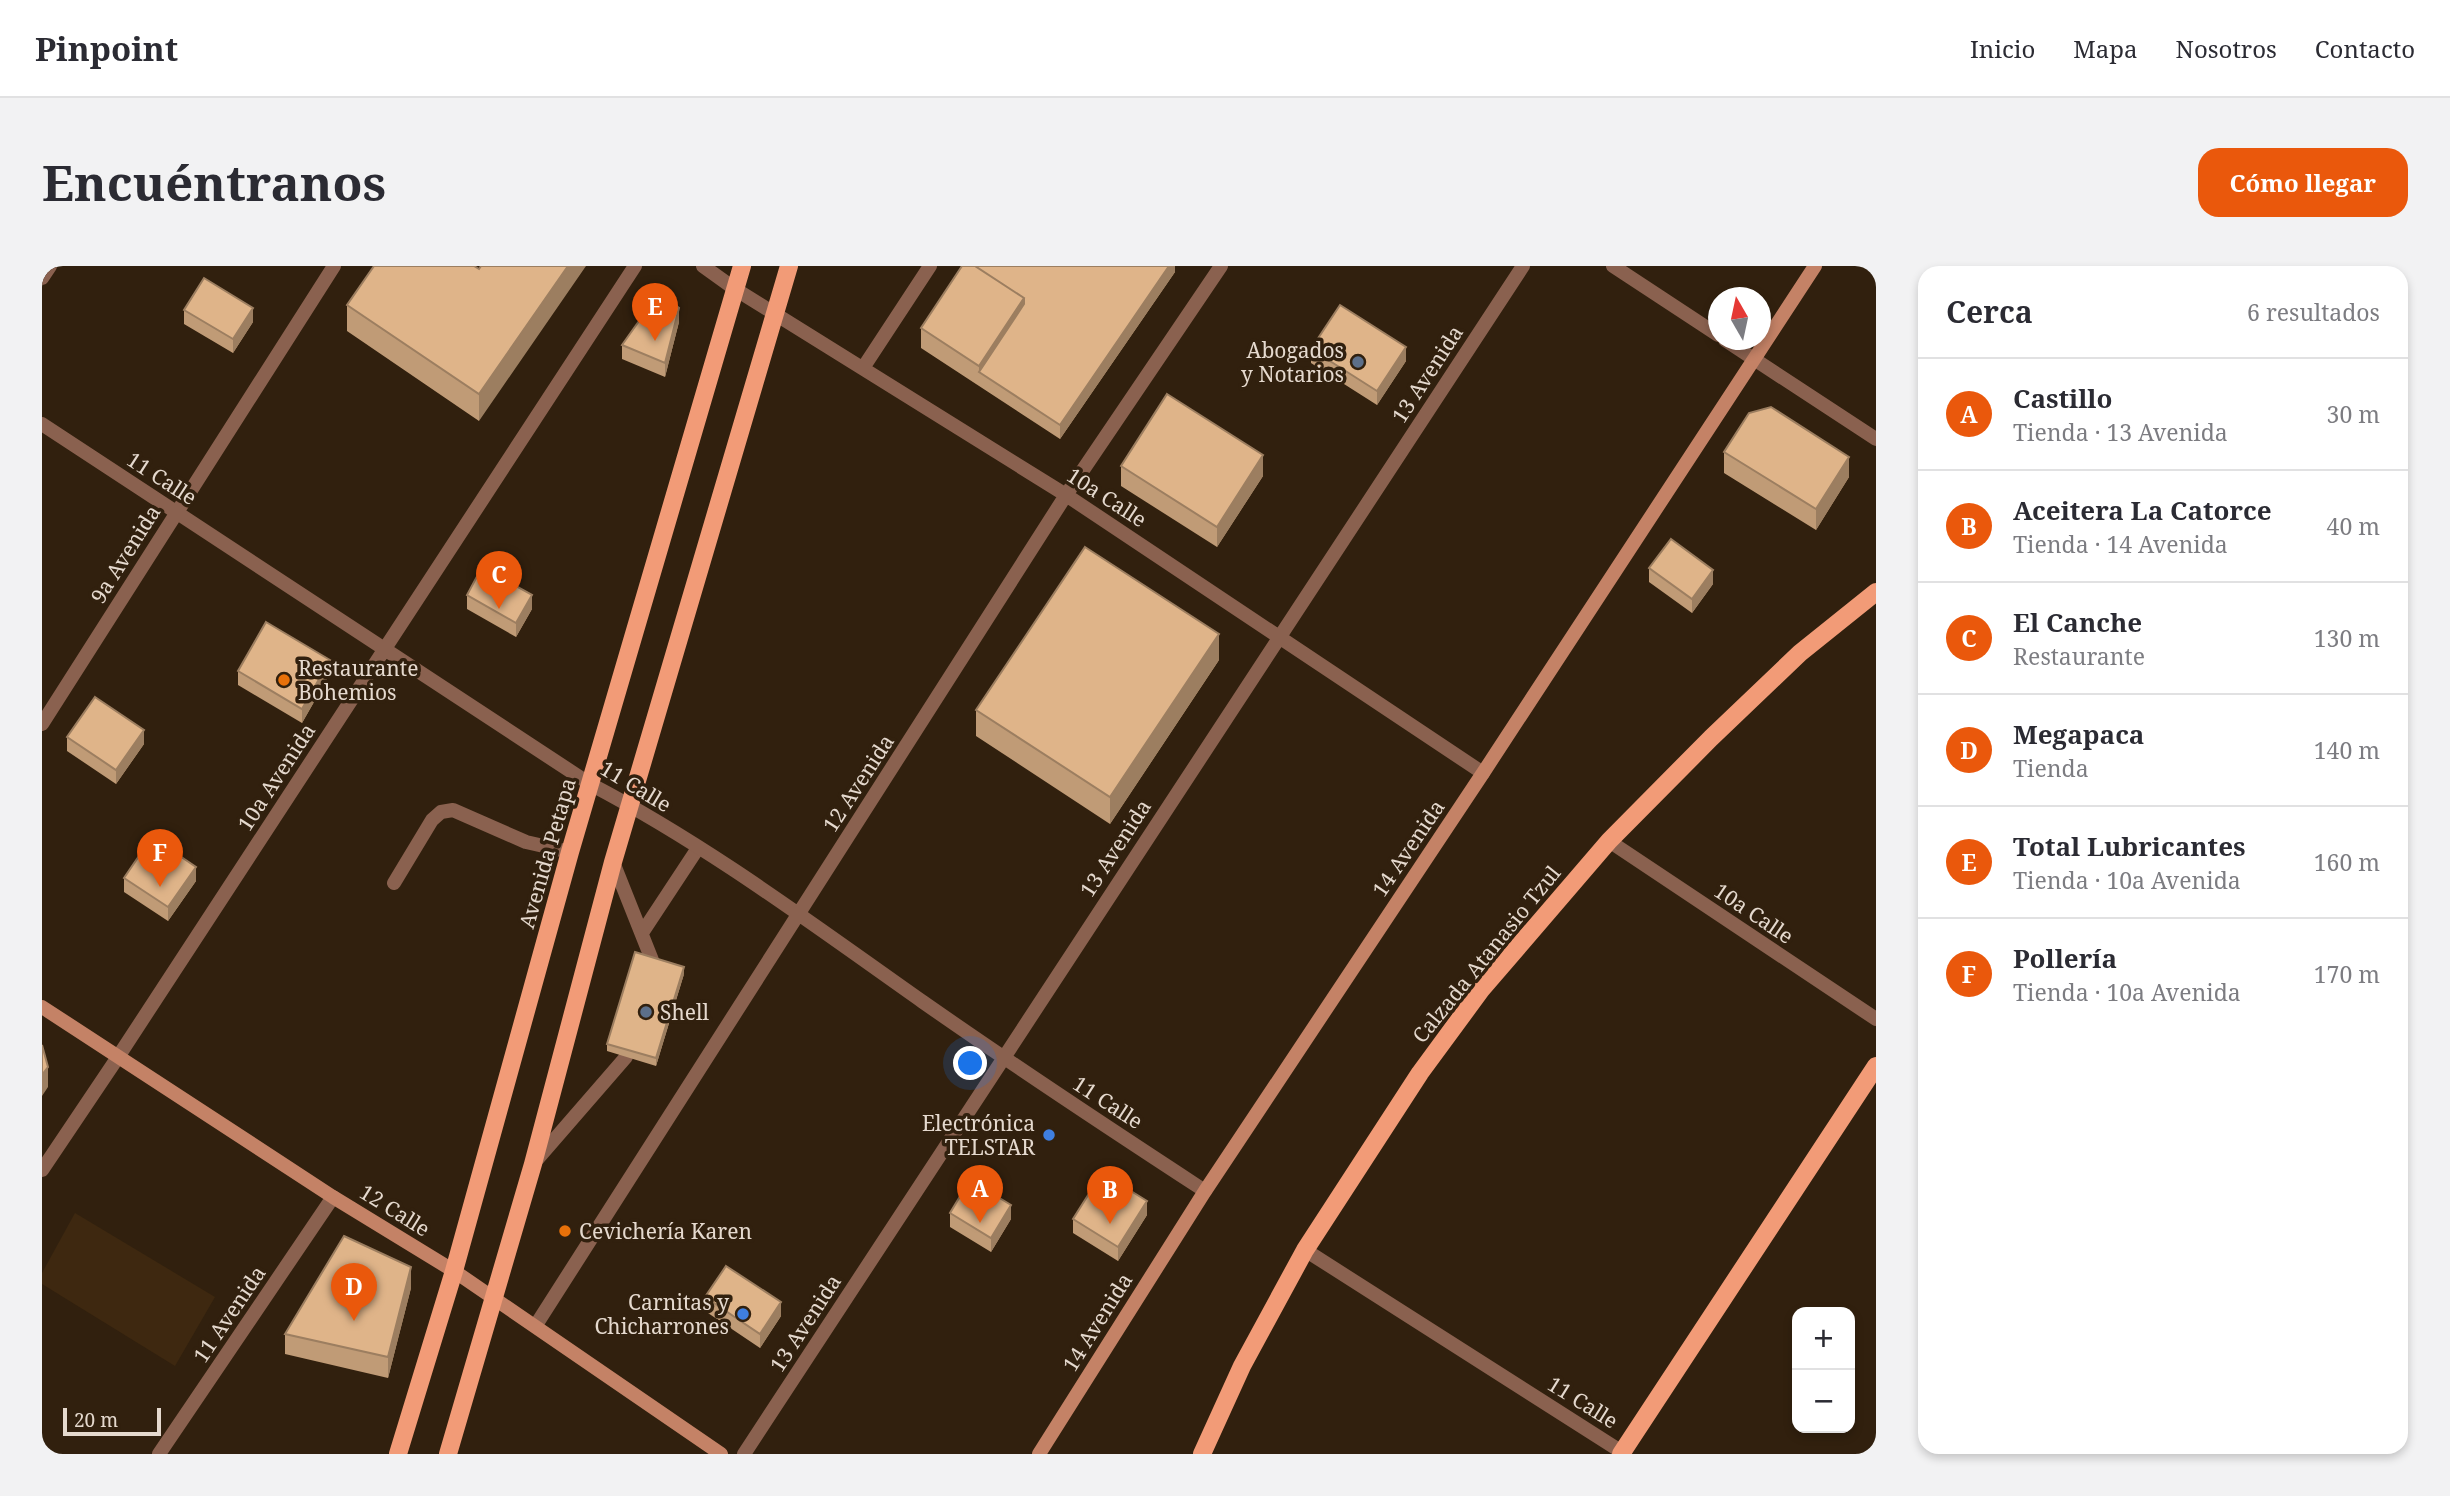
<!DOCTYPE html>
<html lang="es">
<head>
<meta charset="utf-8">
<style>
  :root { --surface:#fff; --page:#f2f2f3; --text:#2b2b33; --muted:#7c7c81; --line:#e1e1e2; --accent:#ea580c }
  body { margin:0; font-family:"Noto Serif",serif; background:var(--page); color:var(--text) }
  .controls { position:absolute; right:21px; bottom:21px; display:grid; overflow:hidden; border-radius:14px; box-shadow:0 4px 10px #0003 }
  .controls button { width:63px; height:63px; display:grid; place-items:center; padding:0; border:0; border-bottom:2px solid var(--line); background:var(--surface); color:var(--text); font:35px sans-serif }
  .compass { position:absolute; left:1666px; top:21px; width:63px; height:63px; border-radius:50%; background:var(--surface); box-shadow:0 4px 10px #0003; rotate:351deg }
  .scale { position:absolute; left:21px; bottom:18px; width:98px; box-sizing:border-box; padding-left:7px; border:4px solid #e5d9ce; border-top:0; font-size:19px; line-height:24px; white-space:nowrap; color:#e5d9ce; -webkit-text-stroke:5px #31200e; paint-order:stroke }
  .you { position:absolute; left:929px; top:798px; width:24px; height:24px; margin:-18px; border:5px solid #fff; border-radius:50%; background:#1a73e8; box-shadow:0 0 0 10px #1a73e833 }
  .badge { display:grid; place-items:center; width:46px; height:46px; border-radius:50%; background:var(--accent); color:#fff; font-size:23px; font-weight:700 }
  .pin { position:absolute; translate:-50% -58px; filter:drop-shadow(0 2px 4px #0008) }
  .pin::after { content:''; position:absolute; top:37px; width:24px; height:21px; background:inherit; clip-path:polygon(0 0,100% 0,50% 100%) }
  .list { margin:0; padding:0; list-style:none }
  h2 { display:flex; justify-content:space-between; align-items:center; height:91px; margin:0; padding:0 28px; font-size:30px }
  h2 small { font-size:23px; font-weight:400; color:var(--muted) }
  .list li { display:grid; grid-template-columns:46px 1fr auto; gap:21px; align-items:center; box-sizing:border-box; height:112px; padding:0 28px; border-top:2px solid var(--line) }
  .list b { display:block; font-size:26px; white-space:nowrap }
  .list p { margin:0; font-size:23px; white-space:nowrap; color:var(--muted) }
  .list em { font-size:23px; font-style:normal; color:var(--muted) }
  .map { position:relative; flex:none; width:1834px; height:1188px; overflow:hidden; border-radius:21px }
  header { display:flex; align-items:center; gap:42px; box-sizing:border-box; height:98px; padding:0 35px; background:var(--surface); border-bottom:2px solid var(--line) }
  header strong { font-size:33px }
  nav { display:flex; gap:38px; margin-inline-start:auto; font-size:24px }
  .intro { display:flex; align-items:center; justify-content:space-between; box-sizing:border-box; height:168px; padding:0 42px }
  h1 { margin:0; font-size:49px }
  .button { padding:18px 32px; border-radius:21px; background:var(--accent); color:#fff; font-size:24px; font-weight:700 }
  main { display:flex; gap:42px; padding:0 42px }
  aside { flex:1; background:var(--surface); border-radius:21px; box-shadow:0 4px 10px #0003 }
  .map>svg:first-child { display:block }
</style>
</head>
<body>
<header>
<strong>Pinpoint</strong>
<nav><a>Inicio</a><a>Mapa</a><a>Nosotros</a><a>Contacto</a></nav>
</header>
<div class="intro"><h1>Encuéntranos</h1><a class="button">Cómo llegar</a></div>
<main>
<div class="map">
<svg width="1834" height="1188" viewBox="0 0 1834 1188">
  <rect width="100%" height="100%" fill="#31200e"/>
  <!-- built -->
  <path fill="#3e2810" d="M33 947 173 1031 133 1100 0 1018V1007Z"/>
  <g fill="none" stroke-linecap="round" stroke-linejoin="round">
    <!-- lane -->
    <path stroke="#8a614f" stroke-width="14" d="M571 596 612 699
      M352 617 390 554 399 546 411 544 484 576 528 586
      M600 667 656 582
      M492 897 584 791"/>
    <!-- street -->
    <path stroke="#8a614f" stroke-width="14" d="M661 0 693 23 1024 229 1441 507
      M1571 0 1676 69
      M0 12 8 0
      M1683 74 1834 173
      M821 102 888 0
      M0 158 548 518C665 579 773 660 881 736 974 801 1068 863 1163 925
      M0 458 292 0
      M1567 575 1834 753
      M0 904 76 791 593 0
      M1263 984 1583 1188
      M494 1059 1024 229 1179 0
      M117 1188 291 931
      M702 1188 1481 0"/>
    <!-- secondary -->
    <path stroke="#c48266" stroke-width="14" d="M0 741 291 931 412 1005 679 1188
      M997 1188 1163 925 1441 507 1773 0"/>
    <!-- primary -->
    <path stroke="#f29b77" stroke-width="18" d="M356 1188 412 1005 528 586 700 0
      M406 1188 491 898 571 596 747 0
      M1160 1188 1200 1100 1263 984 1378 807 1439 724 1567 575 1669 472 1758 387 1834 326
      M1579 1188 1834 800"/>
  </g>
  <!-- wall -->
  <path fill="#c09b76" d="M439 0 437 155 305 65V39L437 3Z
    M1133 0V6L1018 173 879 82V62Z
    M142 44 211 56 191 87 142 58Z
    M637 56 623 111 580 93V79Z
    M1269 83 1364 95 1335 139 1269 97Z
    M1682 186 1807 211 1774 264 1682 207Z
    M1079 200 1221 210 1175 281 1079 220Z
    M1607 302 1671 318 1650 347 1607 316Z
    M425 329 490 343 474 371 425 343Z
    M1177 394 1068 558 934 470V444Z
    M196 405 288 408 260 457 196 419Z
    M25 471 102 478 74 518 25 485Z
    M82 612 154 615 126 655 82 626Z
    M642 708 614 800 565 785V778Z
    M908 947 969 953 949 986 908 961Z
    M1105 949 1076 995 1031 967V953Z
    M369 1022 346 1112 243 1088V1068Z
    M663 1031 739 1050 718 1082 663 1045Z"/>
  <!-- shaded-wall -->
  <path fill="#9c7e60" d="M526 0H544L437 155V128Z
    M1127 0H1133V6L1018 173V159Z
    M982 32V53L937 106V120V100Z
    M211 42V56L191 87V73Z
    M637 42V56L623 111V97Z
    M1364 81V95L1335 139V125Z
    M1221 189V210L1175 281V261Z
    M1807 191V211L1774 264V243Z
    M1671 304V318L1650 347V333Z
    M490 329V343L474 371V357Z
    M1177 368V394L1068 558V531Z
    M288 394V408L260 457V443Z
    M102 464V478L74 518V504Z
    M154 601V615L126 655V641Z
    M642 701V708L614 800V792Z
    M6 801V821L0 830V809Z
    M1105 935V949L1076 995V981Z
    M969 939V953L949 986V972Z
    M369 1001V1022L346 1112V1091Z
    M739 1036V1050L718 1082V1068Z"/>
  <!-- building -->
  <path fill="#dfb489" stroke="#9c7e60" stroke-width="2" d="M332 0H432L437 3 439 0H526L437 128 305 39Z
    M920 0H933L982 32 937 100 879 62Z
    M933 0H1127L1018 159 937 106 982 38V32Z
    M162 12 211 42 191 73 142 44Z
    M617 27 637 42 623 97 580 79Z
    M1298 39 1364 81 1335 125 1269 83Z
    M1125 128 1221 189 1175 261 1079 200Z
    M1729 141 1807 191 1774 243 1682 186 1707 147Z
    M1629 273 1671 304 1650 333 1607 302Z
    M1043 281 1177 368 1068 531 934 444Z
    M440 301 490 329 474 357 425 329Z
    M224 356 288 394 260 443 196 405Z
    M53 431 102 464 74 504 25 471Z
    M110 571 154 601 126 641 82 612Z
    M593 686 642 701 614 792 565 778Z
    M0 779 6 801 0 809Z
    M1060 907 1105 935 1076 981 1031 953Z
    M928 914 969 939 949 972 908 947Z
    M302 970 369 1001 346 1091 243 1068Z
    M684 1000 739 1036 718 1068 663 1031Z"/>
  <!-- markers -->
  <g fill="#5c6f8a" stroke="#31200e" stroke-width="2.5">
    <circle cx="1316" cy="96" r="7"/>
    <circle cx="604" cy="746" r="7"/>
  </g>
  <g fill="#e8710a" stroke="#31200e" stroke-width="2.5">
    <circle cx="242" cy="414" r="7"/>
    <circle cx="523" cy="965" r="7"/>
  </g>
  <g fill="#3f7fe0" stroke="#31200e" stroke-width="2.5">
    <circle cx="1007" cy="869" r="7"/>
    <circle cx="701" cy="1048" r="7"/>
  </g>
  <g text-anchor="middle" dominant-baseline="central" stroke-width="7" stroke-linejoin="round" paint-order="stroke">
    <!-- poi labels -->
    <g font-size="21" fill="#e5d9ce" stroke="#31200e" text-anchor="end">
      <text x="1302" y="84">Abogados<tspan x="1302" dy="24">y Notarios</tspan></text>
      <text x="256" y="402" text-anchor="start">Restaurante<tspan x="256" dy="24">Bohemios</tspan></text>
      <text x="618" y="746" text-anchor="start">Shell</text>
      <text x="993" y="857">Electrónica<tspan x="993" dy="24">TELSTAR</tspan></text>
      <text x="537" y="965" text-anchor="start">Cevichería Karen</text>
      <text x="687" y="1036">Carnitas y<tspan x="687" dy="24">Chicharrones</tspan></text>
    </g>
    <!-- street labels -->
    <g font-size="21" fill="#e5d9ce" stroke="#31200e">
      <text transform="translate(1385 108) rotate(-57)">13 Avenida</text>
      <text transform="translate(120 212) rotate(33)">11 Calle</text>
      <text transform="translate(1065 231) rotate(33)">10a Calle</text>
      <text transform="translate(83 288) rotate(-58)">9a Avenida</text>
      <text transform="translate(234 511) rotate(-57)">10a Avenida</text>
      <text transform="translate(816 517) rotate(-57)">12 Avenida</text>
      <text transform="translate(594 520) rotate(31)">11 Calle</text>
      <text transform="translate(1073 582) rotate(-57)">13 Avenida</text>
      <text transform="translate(1366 582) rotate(-56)">14 Avenida</text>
      <text transform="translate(505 587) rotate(-74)">Avenida Petapa</text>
      <text transform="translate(1712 647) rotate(34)">10a Calle</text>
      <text transform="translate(1444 688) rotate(-51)">Calzada Atanasio Tzul</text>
      <text transform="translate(1066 836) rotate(33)">11 Calle</text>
      <text transform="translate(353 944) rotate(32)">12 Calle</text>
      <text transform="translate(187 1048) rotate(-56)">11 Avenida</text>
      <text transform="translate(1055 1056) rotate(-58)">14 Avenida</text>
      <text transform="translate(763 1057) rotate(-57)">13 Avenida</text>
      <text transform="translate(1541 1136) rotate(32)">11 Calle</text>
    </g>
  </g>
</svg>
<div class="controls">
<button>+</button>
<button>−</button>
</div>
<svg class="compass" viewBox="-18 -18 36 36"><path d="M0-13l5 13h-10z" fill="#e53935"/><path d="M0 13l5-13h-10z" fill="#7c7c81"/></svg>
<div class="scale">20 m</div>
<div class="you"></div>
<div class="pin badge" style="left:938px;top:957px">A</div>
<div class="pin badge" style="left:1068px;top:958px">B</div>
<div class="pin badge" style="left:457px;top:343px">C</div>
<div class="pin badge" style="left:312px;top:1055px">D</div>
<div class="pin badge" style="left:613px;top:75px">E</div>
<div class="pin badge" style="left:118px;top:621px">F</div>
</div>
<aside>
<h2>Cerca<small>6 resultados</small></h2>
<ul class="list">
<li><span class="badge">A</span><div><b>Castillo</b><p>Tienda · 13 Avenida</p></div><em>30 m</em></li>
<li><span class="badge">B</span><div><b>Aceitera La Catorce</b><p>Tienda · 14 Avenida</p></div><em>40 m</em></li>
<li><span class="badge">C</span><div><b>El Canche</b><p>Restaurante</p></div><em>130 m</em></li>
<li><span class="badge">D</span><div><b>Megapaca</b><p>Tienda</p></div><em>140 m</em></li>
<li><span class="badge">E</span><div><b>Total Lubricantes</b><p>Tienda · 10a Avenida</p></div><em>160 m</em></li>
<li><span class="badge">F</span><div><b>Pollería</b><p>Tienda · 10a Avenida</p></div><em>170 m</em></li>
</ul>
</aside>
</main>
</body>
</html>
